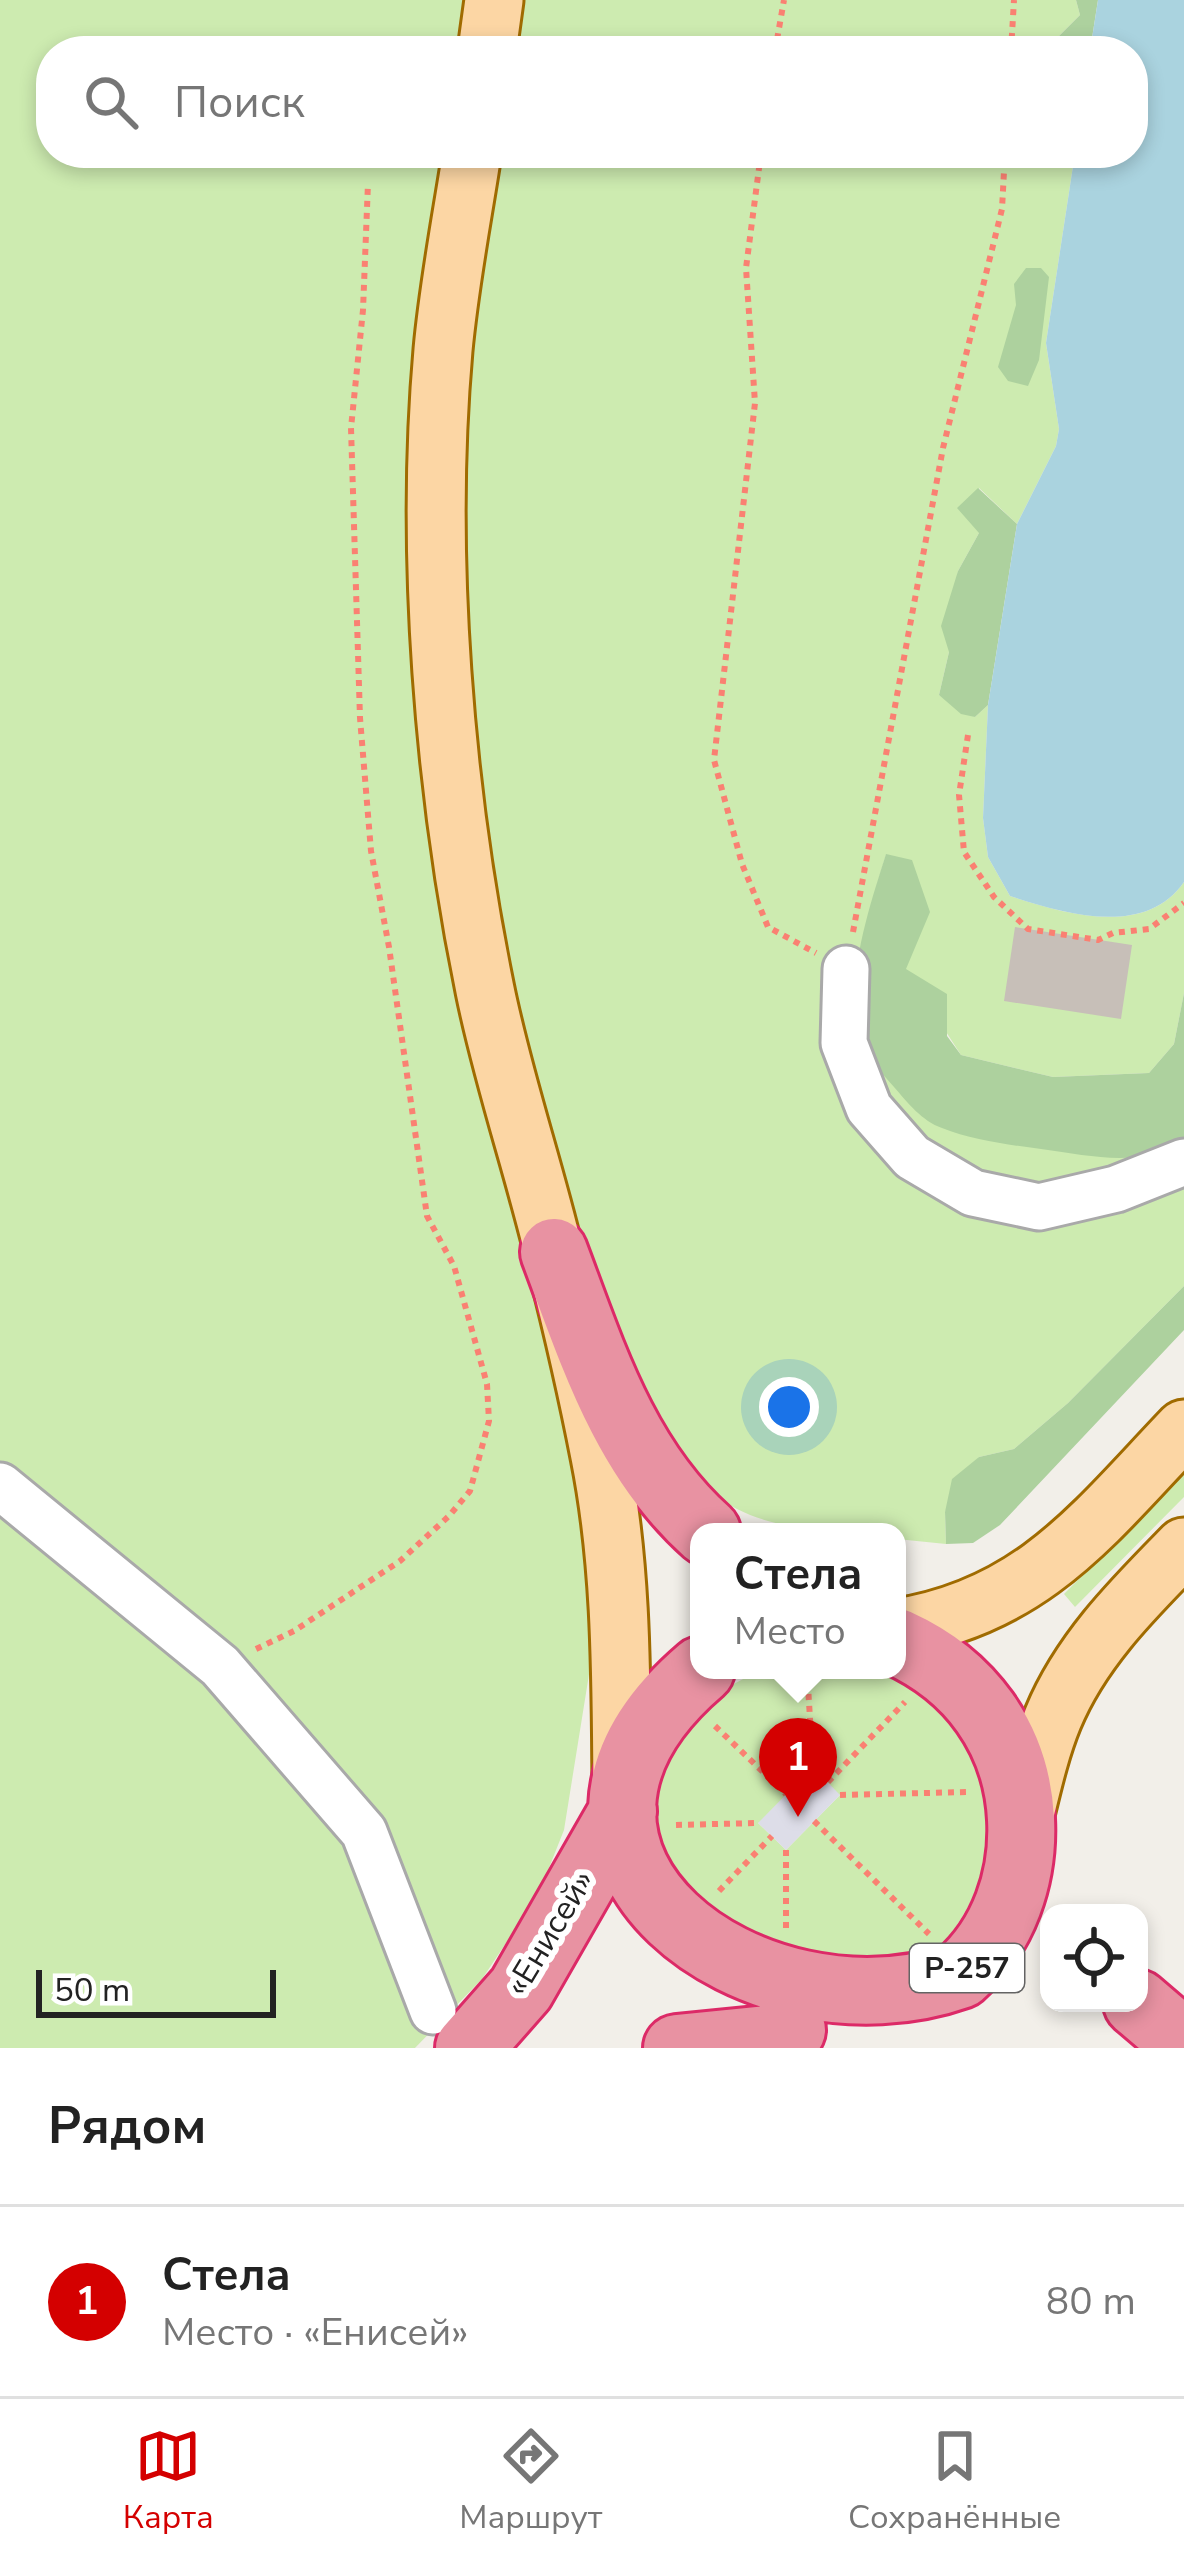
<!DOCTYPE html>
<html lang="ru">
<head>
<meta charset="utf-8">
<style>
  :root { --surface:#fff; --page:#f2f2f2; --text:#222; --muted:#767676; --line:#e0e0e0; --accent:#d40000 }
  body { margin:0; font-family:"Nunito Sans",sans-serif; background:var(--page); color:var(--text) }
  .controls { position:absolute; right:36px; bottom:36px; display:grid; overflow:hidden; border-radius:24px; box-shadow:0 6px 18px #0003 }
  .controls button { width:108px; height:108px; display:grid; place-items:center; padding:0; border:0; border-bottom:3px solid var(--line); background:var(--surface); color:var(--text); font:60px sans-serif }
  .scale { position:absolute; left:36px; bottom:30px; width:240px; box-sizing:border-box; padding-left:12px; border:6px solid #222; border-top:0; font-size:33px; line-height:42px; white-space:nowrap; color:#222; -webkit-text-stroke:9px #fff; paint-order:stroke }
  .you { position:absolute; left:789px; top:1407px; width:42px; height:42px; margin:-30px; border:9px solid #fff; border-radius:50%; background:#1a73e8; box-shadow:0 0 0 18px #1a73e833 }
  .badge { display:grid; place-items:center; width:78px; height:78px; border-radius:50%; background:var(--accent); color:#fff; font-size:39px; font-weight:700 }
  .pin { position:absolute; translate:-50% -99px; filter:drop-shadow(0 3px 6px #0008) }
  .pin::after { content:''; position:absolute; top:63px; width:42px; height:36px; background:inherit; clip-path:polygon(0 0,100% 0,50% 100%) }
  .popup { position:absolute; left:690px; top:1523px; width:216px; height:156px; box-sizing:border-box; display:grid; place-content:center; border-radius:24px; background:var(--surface); filter:drop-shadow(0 3px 9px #0005); font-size:39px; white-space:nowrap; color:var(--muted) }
  .popup b { font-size:45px; color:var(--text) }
  .popup::after { content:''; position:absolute; left:50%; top:100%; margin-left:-24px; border:24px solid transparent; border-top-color:var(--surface) }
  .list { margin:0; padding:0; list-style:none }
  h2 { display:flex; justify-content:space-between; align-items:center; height:156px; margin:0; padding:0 48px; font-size:51px }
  h2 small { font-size:39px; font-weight:400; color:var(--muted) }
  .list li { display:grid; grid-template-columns:78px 1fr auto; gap:36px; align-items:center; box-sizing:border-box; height:192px; padding:0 48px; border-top:3px solid var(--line) }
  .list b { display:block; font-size:45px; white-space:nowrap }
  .list p { margin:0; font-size:39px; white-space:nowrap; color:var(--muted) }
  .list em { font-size:39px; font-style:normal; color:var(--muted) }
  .icon { flex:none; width:66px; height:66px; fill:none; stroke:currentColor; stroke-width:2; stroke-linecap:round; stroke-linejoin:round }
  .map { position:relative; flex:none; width:1184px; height:2048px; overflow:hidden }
  .search { position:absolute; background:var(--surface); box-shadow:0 6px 18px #0003; left:36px; right:36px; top:36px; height:132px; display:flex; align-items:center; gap:30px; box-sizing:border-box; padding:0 42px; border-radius:48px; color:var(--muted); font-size:45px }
  .sheet { height:348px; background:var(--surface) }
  nav { display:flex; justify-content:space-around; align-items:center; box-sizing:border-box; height:168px; border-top:3px solid var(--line); background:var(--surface); font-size:33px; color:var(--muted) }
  nav a { display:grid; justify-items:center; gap:6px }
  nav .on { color:var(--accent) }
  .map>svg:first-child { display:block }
</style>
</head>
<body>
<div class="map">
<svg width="1184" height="2048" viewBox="0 0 1184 2048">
  <rect width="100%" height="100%" fill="#f2efe9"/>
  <!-- grass -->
  <path fill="#cdebb0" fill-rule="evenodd" d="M0 0H471L463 51H51V153H446L414 614 430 843 482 1096 564 1397 590 1536 591 1662 564 1830 529 1918 508 1940 482 1979 415 2048H0Z
    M514 0H1076L1080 15 1044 51H507Z
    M492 153H1075L1046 343 1059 429 1056 446 1017 524 979 488V533L958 571 949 652 939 695 975 717 988 705 983 818 988 857 1010 896C1066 914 1145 938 1184 882V993L1174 1044 1149 1073 1053 1077 961 1055 906 970 886 855C867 915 855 969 859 1032L1184 1142V1286L1068 1403 1014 1449 979 1457 945 1512 946 1544 897 1539V1532C839 1532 761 1534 713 1493 705 1486 698 1474 691 1465 674 1444 655 1422 643 1399 621 1353 605 1302 588 1254 490 965 450 656 468 351 471 285 484 219 492 153Z
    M1184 1473V1497L1075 1607 1064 1594Z
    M760 1670C792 1670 851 1664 879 1671 905 1677 929 1698 946 1718 1018 1798 994 1902 918 1969L732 1977 648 1826 665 1756 715 1694ZM840 1795 786 1850 758 1823Z"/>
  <!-- forest -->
  <path fill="#add19e" d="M1076 0H1098L1090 51H1044L1080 15Z
    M1026 268H1041L1049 277 1039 360 1028 386 1008 381 998 367 1016 305 1014 284Z
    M978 488 1017 524 988 705 975 717 961 714 939 695 949 652 941 626 958 571 979 533 957 508Z
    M886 854 912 860 930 912 906 969 947 994V1036L961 1055 1053 1077 1149 1073 1174 1044 1184 993V1142C1136 1168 1094 1156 1041 1149 1010 1145 972 1140 942 1128 922 1121 908 1103 894 1087 880 1071 865 1055 859 1034 844 981 870 905 886 854Z
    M1184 1286V1330L1000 1525 973 1543 946 1544 945 1512 952 1479 979 1457 1014 1449 1068 1403Z"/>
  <!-- plaza -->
  <path fill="#dddde8" d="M813 1767 840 1795 786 1850 758 1823Z"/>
  <!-- water -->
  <path fill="#aad3df" d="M1098 0H1184V882C1145 938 1065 914 1010 896L988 857 983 818 988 705 1017 524 1056 446 1059 429 1046 343 1075 153H1133V51H1090Z"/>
  <!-- building -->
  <path fill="#c7bfb8" d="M1015 927 1132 945 1121 1019 1004 1001Z"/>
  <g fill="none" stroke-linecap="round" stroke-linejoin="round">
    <defs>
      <path id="minor" d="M846 969 844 1043 869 1108 912 1157 973 1193 1039 1207 1116 1189 1184 1162
        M0 1486 220 1666 364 1832 433 2011"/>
      <path id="major" d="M487 51 494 0
        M472 153C462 218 449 284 443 350 425 554 444 790 485 990 503 1079 533 1165 554 1253 571 1320 587 1389 600 1456 622 1566 621 1679 622 1790
        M897 1628C1033 1607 1095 1522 1184 1429
        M1022 1826C1031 1790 1039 1752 1053 1718 1081 1650 1134 1598 1184 1547"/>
      <path id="highway" d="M554 1252C592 1353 624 1458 707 1532
        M701 1670C487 1853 754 2048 960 1975 1004 1936 1024 1877 1021 1819 1017 1738 970 1675 897 1642
        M1137 2003 1184 2043
        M469 2048 521 1989 623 1811
        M677 2048 767 2039 792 2030"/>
    </defs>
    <!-- minor casing -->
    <use href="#minor" stroke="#a9a9a9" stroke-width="51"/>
    <!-- major casing -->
    <use href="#major" stroke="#a06b00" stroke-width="63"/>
    <!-- highway casing -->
    <use href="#highway" stroke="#dc2a67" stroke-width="72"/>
    <!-- path -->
    <path stroke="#fa8072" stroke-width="6" stroke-dasharray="6 6" stroke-linecap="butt" d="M775 51 784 0
      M1011 51 1014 0
      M761 153 746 268 755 403 714 760 742 864 768 927 816 953
      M968 735 959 795 964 852 994 897 1028 929 1098 940 1113 933 1149 929 1184 903
      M853 932 943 448 1002 209 1005 153
      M256 1649 294 1631 400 1561 449 1516 470 1491 489 1421 487 1384 454 1266 427 1216 389 947 371 851 360 718 351 428 363 310 368 183
      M807 1670 813 1767
      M715 1726 786 1794
      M828 1782 905 1702
      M840 1795 968 1792
      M814 1821 929 1934
      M676 1825 758 1823
      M786 1850V1930
      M719 1891 772 1836"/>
    <!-- minor -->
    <use href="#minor" stroke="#fff" stroke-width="45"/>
    <!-- major -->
    <use href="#major" stroke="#fcd6a4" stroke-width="57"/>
    <!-- highway -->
    <use href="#highway" stroke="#e892a2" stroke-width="66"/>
  </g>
  <g text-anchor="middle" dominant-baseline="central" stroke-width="12" stroke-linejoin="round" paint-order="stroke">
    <!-- shield labels -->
    <rect fill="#fff" stroke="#646464" stroke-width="3" x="910" y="1944" width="114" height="48" rx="9"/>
    <g font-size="30" font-weight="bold" fill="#222">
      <text x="967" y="1968">Р-257</text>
    </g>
    <!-- street labels -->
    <g font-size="33" fill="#222" stroke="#fff">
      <text transform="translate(550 1933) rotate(-59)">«Енисей»</text>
    </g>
  </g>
</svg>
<div class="controls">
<button><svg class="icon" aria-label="locate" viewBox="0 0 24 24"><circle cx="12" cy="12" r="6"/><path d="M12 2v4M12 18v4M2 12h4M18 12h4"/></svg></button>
</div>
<div class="scale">50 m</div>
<div class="you"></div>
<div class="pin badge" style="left:798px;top:1817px">1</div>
<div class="popup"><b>Стела</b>Место</div>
<div class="search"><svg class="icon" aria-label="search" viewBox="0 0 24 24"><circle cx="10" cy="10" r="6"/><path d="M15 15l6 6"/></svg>Поиск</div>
</div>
<section class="sheet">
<h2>Рядом<small></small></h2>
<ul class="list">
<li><span class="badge">1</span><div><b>Стела</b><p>Место · «Енисей»</p></div><em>80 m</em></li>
</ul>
</section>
<nav>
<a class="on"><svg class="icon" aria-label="map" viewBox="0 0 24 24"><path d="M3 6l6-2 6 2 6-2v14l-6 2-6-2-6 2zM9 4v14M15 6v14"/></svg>Карта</a>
<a><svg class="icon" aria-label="directions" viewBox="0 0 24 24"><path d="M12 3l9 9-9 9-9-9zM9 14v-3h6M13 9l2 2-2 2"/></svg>Маршрут</a>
<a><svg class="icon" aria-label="saved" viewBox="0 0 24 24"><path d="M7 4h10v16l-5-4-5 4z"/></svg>Сохранённые</a>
</nav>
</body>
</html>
